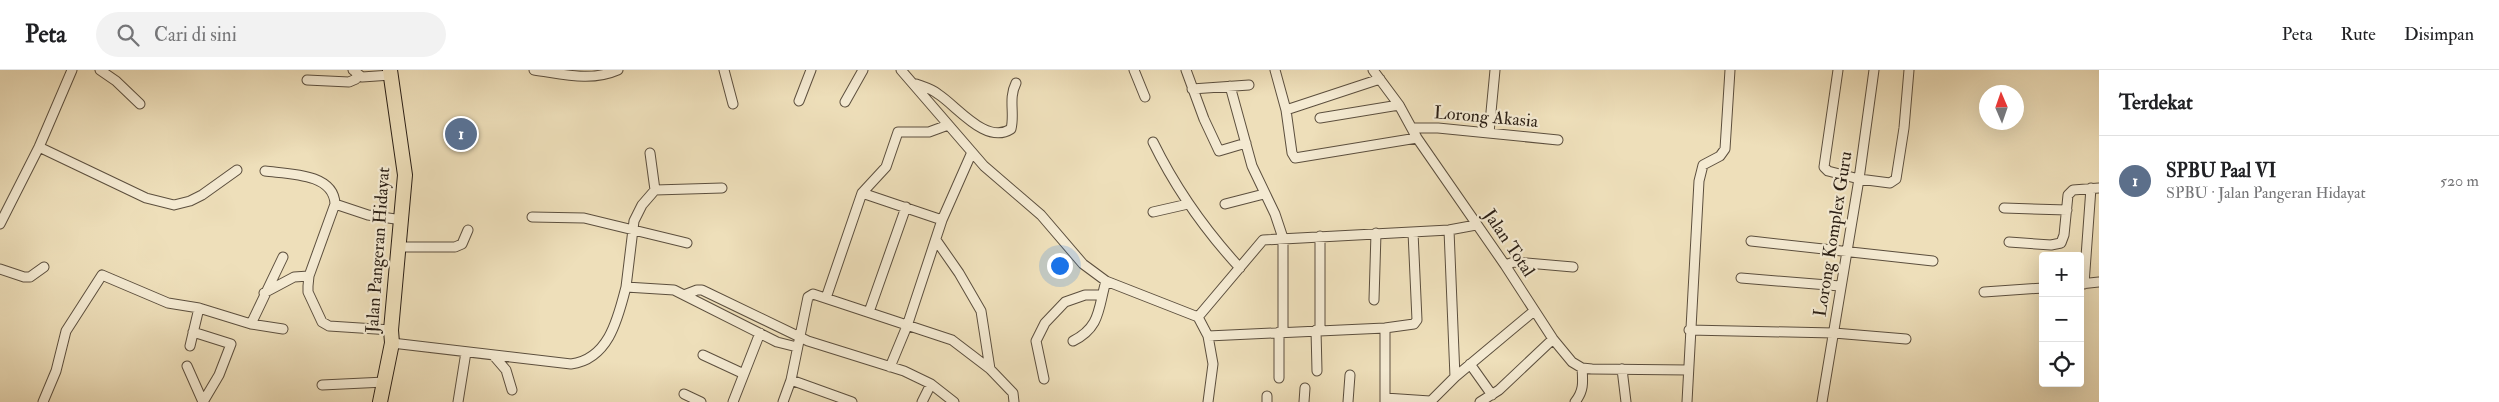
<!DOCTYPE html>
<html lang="id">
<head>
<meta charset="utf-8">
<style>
  :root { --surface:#fff; --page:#f2f2f2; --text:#202124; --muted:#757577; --line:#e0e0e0; --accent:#db2777 }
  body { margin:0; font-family:"IM FELL Double Pica",serif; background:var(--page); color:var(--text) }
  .controls { position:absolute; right:15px; bottom:15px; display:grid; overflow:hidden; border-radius:5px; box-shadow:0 5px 20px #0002 }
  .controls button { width:45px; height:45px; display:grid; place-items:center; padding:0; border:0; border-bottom:1px solid var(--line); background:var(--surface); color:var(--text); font:25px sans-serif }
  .compass { position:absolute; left:1979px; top:15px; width:45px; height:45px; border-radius:50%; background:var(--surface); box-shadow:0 5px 20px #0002; rotate:358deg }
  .you { position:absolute; left:1059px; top:195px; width:18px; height:18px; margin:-12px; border:4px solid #fff; border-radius:50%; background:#1a73e8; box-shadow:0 0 0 8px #1a73e833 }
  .badge { display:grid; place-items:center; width:32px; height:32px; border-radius:50%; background:var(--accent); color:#fff; font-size:16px; font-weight:700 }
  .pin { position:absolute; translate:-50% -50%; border:2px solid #fff; box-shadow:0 1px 5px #0006 }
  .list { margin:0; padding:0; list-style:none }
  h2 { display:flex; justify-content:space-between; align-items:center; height:65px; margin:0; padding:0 20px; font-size:21px }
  h2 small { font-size:16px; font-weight:400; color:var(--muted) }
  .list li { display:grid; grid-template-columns:32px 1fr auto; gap:15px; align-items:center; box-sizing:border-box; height:90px; padding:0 20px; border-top:1px solid var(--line) }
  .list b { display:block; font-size:19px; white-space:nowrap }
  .list p { margin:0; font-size:16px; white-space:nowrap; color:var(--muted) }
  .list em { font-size:16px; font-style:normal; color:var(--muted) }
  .icon { flex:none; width:28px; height:28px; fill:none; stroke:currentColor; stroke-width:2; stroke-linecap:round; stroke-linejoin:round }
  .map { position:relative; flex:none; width:2099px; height:332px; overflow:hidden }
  header { display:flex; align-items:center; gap:30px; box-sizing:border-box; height:70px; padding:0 25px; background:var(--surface); border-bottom:1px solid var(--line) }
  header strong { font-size:24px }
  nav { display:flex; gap:28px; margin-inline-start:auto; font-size:18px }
  .search { width:350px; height:45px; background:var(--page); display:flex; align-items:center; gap:12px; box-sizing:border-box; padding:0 18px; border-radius:28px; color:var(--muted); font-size:19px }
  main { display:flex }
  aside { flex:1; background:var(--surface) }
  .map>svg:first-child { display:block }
</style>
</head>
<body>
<header>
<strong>Peta</strong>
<div class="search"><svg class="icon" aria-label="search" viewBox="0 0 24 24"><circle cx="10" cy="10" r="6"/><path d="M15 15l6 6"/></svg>Cari di sini</div>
<nav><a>Peta</a><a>Rute</a><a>Disimpan</a></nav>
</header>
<main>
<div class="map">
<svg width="2099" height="332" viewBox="0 0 2099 332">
  <rect width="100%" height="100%" fill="#eedfba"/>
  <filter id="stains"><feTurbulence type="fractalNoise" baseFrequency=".004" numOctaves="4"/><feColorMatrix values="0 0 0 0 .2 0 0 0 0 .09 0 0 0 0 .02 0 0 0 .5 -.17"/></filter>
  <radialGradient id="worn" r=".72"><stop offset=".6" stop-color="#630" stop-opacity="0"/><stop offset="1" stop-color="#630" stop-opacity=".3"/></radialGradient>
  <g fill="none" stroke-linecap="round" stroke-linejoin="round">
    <defs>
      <path id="minor" d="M100 0 116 11 140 34
        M353 0 362 7 391 5
        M534 0C563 4 591 12 618 0
        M724 0 733 34
        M901 0 984 96 1041 145 1083 194 1106 211 1198 247 1208 266 1213 294 1208 332
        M1134 0 1145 27
        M1186 0 1204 49 1219 81 1246 73
        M1275 0 1286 40 1292 83 1295 88 1417 68
        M1373 0 1399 35 1417 68 1505 195 1553 269 1572 292 1582 298 1592 299 1688 300
        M1838 0 1824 97 1828 101 1859 109 1890 113 1896 109 1904 58 1909 0
        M307 10 349 12 356 9 357 4
        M916 14C924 17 932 19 938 24 958 37 986 75 1011 59 1015 43 1008 29 1016 13
        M1230 16 1252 96 1275 144 1283 168V261
        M1192 19 1249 15
        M799 31 811 0
        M845 32 863 0
        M1286 40 1380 9
        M1320 48 1399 35
        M1412 58H1438L1558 70
        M1489 63 1495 0
        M1153 72C1176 119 1205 160 1240 198
        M39 77 146 128 174 135 190 131 202 125 237 100
        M265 101C288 104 334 103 335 134L309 206 308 216V222L322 252 329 256 391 260
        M655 120 722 118
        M862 123 942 150
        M335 134 368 145 402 150
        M1225 134 1264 124
        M2004 138 2067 140
        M1153 142 1188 134
        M532 147 584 148 687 173
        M0 154 39 77 72 0
        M1449 160 1455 307
        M1320 166V260
        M936 170 959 203 981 241 990 299
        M1751 171 1933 191
        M2009 172 2051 175 2061 173 2064 165 2068 125 2073 120 2099 118
        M400 177H455L462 174 468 160
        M1505 195 1514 192 1573 197
        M0 199 24 207H30L44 197
        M1741 208 1840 216
        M2080 214 2099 212
        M2084 214 2091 118
        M626 217 634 151 642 135 655 120 650 83
        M1984 222 2043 218
        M264 223 294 207 309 206
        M684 225 697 220H702L808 271 904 301 931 314 954 332
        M826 228 862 123 886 97 898 62H929L948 55
        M1374 230 1376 163
        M869 242 906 137
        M1198 247 1263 170 1449 160 1476 155
        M251 254 283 187
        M1316 260 1317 301
        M1689 260 1834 263 1906 269
        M193 262 231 274 219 305 203 332
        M1279 262V308
        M1208 266 1385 258 1414 254 1417 250 1413 162
        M1073 271C1101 257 1098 238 1106 211
        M392 273 571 294C609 289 618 248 626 217L674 220 777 272 797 277
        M190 276 199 238
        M703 285 744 304
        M494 286 506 300 512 320
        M1470 294 1492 325
        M187 296 203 332
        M890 297 907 256 942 150 972 82
        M1622 299 1626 332
        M1044 309 1036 271 1045 253 1065 232 1085 225H1102
        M791 310 852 332
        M322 315 385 312
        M684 324 701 332
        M1385 328 1430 331
        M43 332 56 301 66 261 102 205 168 233 199 238 251 254 283 259
        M458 332 466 282
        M733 332 760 263
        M783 332 791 310 808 227 813 224 952 270 990 299 1013 323 1014 332
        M922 332 931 314
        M1267 332V326
        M1304 332 1305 318
        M1348 332 1350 305
        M1385 332V258
        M1430 332 1455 307 1534 241
        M1480 332 1499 320 1553 269
        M1575 332C1584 321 1583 312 1582 298
        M1687 332 1699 111 1703 95 1720 86 1725 79 1730 0
        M1822 332 1859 109 1874 0"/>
      <path id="highway" d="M380 332 392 273 391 260 405 105 390 0"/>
    </defs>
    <!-- minor casing -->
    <use href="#minor" stroke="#5c4f3e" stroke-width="11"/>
    <!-- highway casing -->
    <use href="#highway" stroke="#2b1f15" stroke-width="16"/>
    <!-- minor -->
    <use href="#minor" stroke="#f4ead2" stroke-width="9"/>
    <!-- highway -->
    <use href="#highway" stroke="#eedfba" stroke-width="14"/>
  </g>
  <g text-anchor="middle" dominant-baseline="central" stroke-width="4.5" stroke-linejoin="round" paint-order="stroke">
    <!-- street labels -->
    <g font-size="18" fill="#2b1f15" stroke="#f4ead2">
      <text transform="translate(1486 47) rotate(5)">Lorong Akasia</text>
      <text transform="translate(1833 164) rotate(-81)">Lorong Komplex Guru</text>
      <text transform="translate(1509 173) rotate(56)">Jalan Total</text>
      <text transform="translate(378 180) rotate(-86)">Jalan Pangeran Hidayat</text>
    </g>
  </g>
  <rect width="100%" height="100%" filter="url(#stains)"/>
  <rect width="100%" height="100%" fill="url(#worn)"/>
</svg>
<div class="controls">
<button>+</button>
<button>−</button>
<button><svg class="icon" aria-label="locate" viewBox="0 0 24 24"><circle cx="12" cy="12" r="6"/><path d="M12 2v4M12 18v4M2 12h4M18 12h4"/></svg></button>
</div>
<svg class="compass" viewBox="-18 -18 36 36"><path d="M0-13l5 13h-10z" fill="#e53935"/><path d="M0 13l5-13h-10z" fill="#757577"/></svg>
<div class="you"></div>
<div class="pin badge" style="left:461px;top:64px;background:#5c6f8a">1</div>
</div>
<aside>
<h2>Terdekat<small></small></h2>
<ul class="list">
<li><span class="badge" style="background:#5c6f8a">1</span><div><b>SPBU Paal VI</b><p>SPBU · Jalan Pangeran Hidayat</p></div><em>520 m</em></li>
</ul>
</aside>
</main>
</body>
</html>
